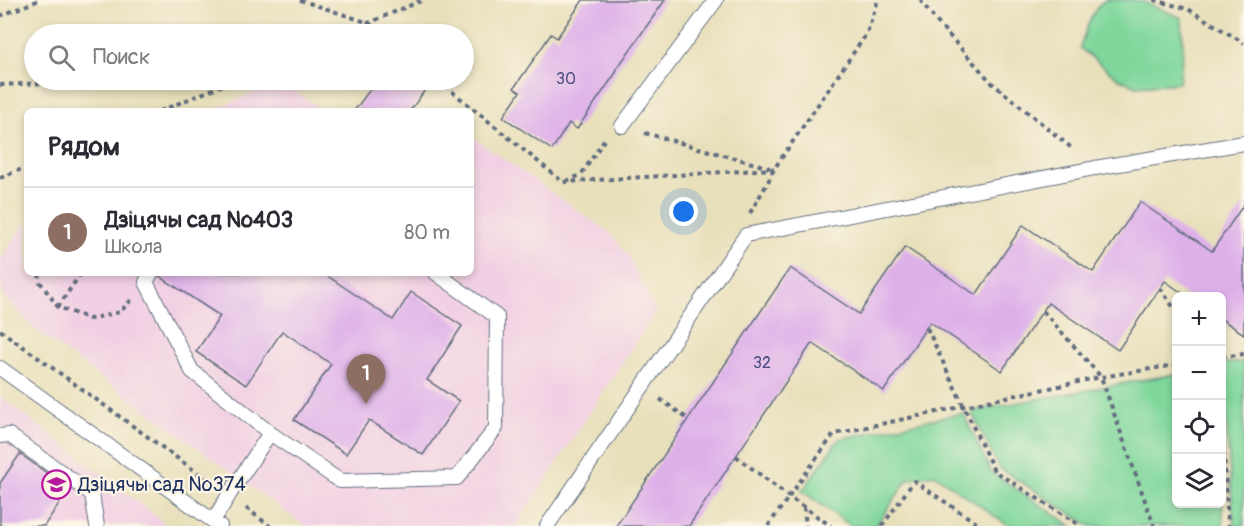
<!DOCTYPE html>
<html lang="ru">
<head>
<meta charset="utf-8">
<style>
  :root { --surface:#fff; --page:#f2f2f3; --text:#2b2b33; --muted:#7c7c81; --line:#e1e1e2; --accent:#1a73e8 }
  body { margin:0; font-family:Pangolin,sans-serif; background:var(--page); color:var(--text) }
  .controls { position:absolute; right:18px; bottom:18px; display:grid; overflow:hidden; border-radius:9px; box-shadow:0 3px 9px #0003 }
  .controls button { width:54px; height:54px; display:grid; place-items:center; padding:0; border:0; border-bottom:2px solid var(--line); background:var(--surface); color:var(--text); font:30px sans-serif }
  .you { position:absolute; left:684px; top:212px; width:21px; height:21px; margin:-15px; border:4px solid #fff; border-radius:50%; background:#1a73e8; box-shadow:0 0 0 9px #1a73e833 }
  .badge { display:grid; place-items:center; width:39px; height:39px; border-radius:50%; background:var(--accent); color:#fff; font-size:20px; font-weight:700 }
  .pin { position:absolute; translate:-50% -50px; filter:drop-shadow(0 2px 3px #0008) }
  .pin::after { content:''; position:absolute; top:32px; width:21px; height:18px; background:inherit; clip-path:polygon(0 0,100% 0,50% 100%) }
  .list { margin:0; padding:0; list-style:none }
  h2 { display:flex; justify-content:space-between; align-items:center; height:78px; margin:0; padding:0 24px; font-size:26px }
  h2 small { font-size:20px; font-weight:400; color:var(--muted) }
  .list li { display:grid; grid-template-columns:39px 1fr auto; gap:18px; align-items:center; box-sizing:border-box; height:90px; padding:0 24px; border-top:2px solid var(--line) }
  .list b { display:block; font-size:22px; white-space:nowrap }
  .list p { margin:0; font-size:20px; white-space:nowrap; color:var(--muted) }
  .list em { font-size:20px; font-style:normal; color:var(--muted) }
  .icon { flex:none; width:33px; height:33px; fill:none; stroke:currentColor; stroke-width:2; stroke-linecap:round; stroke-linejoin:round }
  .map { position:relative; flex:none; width:1244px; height:526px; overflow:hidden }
  .search { position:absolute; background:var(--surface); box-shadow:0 3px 9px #0003; left:24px; top:24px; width:450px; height:66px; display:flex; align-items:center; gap:15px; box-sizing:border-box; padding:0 21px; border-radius:33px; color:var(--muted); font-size:22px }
  .panel { position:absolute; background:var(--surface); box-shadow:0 3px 9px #0003; left:24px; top:108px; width:450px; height:168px; border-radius:9px }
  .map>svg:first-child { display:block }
</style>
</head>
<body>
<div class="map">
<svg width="1244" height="526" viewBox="0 0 1244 526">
  <rect width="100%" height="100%" fill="#fcf5e5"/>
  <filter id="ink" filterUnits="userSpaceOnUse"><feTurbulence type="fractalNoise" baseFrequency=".0167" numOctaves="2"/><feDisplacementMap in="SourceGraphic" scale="12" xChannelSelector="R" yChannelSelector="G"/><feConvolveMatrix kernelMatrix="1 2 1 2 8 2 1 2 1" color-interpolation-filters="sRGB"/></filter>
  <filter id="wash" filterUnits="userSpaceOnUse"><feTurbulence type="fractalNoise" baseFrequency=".008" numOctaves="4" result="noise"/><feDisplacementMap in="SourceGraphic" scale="24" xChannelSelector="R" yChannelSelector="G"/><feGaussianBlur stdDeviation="1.35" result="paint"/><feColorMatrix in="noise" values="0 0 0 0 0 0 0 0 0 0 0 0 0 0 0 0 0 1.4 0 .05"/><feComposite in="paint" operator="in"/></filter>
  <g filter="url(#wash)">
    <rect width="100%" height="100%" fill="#e8e0bb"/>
    <!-- built -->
    <path fill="#f1d0e3" d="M279 82 325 111H211Z
      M471 136 610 233 630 258 655 312 516 526H305L34 329 3 294 0 277V260L27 221V273H471Z
      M0 396 162 521 164 526H0Z"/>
    <!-- green -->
    <path fill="#7fd79b" stroke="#4d837c" stroke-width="1.5" d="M1106 0H1134L1144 2 1182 18 1183 51 1179 83 1136 86 1118 78 1080 48C1084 35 1093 5 1106 0Z
      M1244 361V526H1234L1222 364Z
      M1176 374V504H1222V496L1223 526H1090L999 468 971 411Z
      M963 413 991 472 1072 526H1009L934 474 908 479 876 526H851L802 491 839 439Z"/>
    <g id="blocks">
      <!-- building -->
      <path fill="#deb0ea" d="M583 0H665L616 70 617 71 577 129 569 123 552 150 503 117 520 92 514 88 551 34 557 38Z
        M377 80H410L425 90 410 111H354Z
        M1140 202 1212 251 1244 204V334L1221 319V297H1188L1165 281 1118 350 1048 303 1002 371 930 322 884 391 812 343 689 526H616L790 268 859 314 905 247 976 295 1023 225 1093 272Z
        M160 273H323L393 320 411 292 462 326 427 380 459 401 423 455 369 420 346 454 294 420 331 364 282 331 246 385 196 352 220 316 159 276Z
        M20 454 69 489 44 526H0V483Z"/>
    </g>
  </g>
  <g filter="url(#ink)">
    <use href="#blocks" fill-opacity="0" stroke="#636d7f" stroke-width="1.5"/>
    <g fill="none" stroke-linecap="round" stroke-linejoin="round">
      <defs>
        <path id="lane" d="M622 126 716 0
          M151 273 146 282 192 371 270 433 340 481 457 478 496 428 497 317 436 273
          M0 368 220 526
          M0 436 9 435 92 494 97 526
          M213 521 229 495 270 433
          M547 526 746 235 1095 168 1244 143"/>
      </defs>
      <!-- lane casing -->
      <use href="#lane" stroke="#636d7f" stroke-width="16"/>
      <!-- path -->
      <path stroke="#636d7f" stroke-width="4" stroke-dasharray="4.5 4.5" stroke-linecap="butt" d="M300 0 369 23 383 34
        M920 0 937 22 992 83 1074 150
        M1154 0 1188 9 1244 43
        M0 16 39 0
        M342 34 423 0
        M438 80 563 182 774 169
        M0 85 47 83 75 80
        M160 111 235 80
        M645 133 770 168
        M0 178 27 167
        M566 181 581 175 606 137
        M750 213 767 184 774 169 867 33 878 0
        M39 273 40 282 58 307 90 319 120 312 132 299
        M1160 288 1176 311
        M58 307 81 273
        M1043 311 1101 377 1154 526
        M927 328 994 471 1081 526
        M0 330 213 484
        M1222 357 1244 354
        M660 399 688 419
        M1222 416 1228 526
        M736 456 789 497 831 526
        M804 507 806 526
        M246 508 270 526
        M768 526 834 434 1101 377 1176 365
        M882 526 914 481 981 526"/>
      <!-- lane -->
      <use href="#lane" stroke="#fff" stroke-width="14"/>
    </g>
  </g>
  <!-- icons -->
  <defs>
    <symbol id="school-ring" viewBox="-11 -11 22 22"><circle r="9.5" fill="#fcf5e5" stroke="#b5179e" stroke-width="1.5"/><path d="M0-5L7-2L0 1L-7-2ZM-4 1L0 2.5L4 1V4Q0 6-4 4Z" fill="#b5179e"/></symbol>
  </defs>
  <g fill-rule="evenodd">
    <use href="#school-ring" x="40" y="468" width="33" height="33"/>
  </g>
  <g text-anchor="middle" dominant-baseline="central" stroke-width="4.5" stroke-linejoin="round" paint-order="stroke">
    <!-- number labels -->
    <g font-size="16" fill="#4c4f81">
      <text x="566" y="79">30</text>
      <text x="762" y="363">32</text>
    </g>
    <!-- poi labels -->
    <g font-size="20" fill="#1b2f5e" stroke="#fcf5e5" text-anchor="start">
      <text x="78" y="484">Дзіцячы сад №374</text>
    </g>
  </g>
</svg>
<div class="controls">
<button>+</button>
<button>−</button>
<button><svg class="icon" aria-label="locate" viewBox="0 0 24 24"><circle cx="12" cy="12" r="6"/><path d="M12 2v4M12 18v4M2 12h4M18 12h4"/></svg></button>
<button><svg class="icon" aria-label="layers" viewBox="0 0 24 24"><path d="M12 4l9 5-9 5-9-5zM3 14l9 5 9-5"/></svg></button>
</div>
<div class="you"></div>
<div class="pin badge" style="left:366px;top:404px;background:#8d6e63">1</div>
<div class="search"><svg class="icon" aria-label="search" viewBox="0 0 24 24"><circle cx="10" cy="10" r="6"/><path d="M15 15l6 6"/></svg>Поиск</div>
<section class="panel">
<h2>Рядом<small></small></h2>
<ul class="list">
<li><span class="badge" style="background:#8d6e63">1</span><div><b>Дзіцячы сад №403</b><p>Школа</p></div><em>80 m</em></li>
</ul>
</section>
</div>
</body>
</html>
